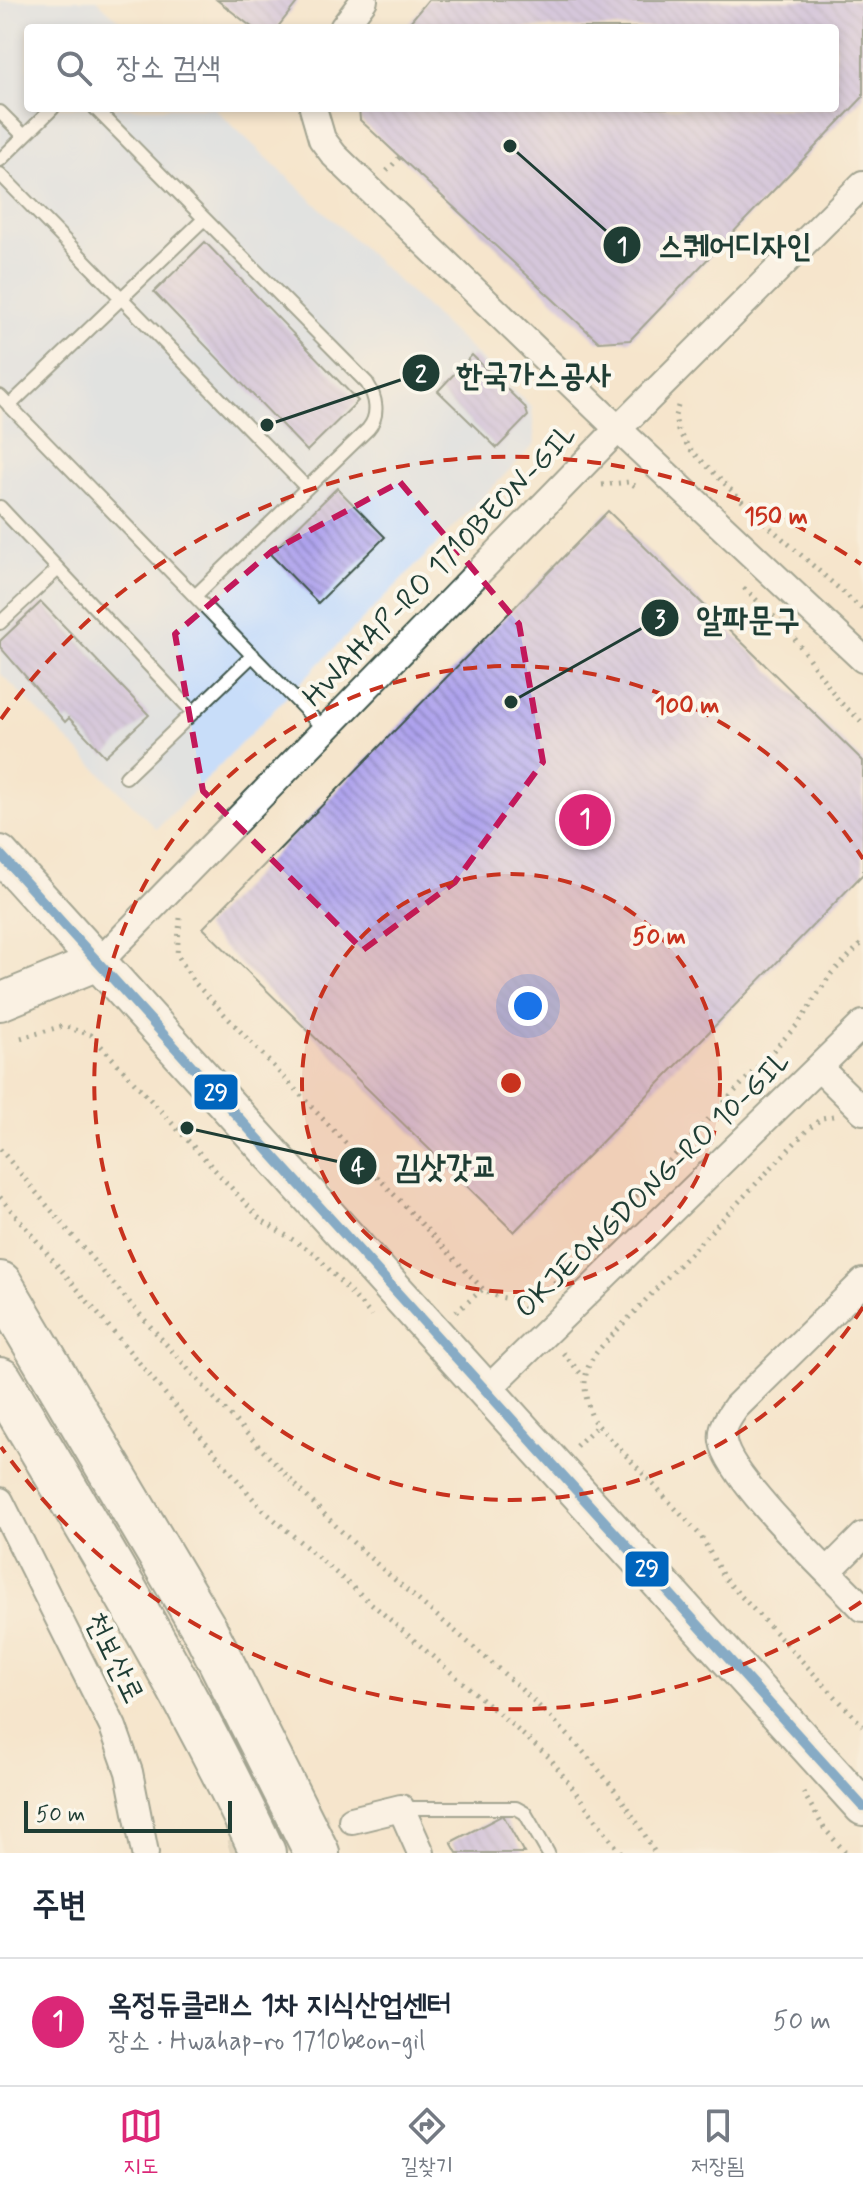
<!DOCTYPE html>
<html lang="ko">
<head>
<meta charset="utf-8">
<style>
  :root { --surface:#fff; --page:#f6f6f7; --text:#1f2937; --muted:#747a83; --line:#e0e1e3; --accent:#db2777 }
  body { margin:0; font-family:Mynerve,"Poor Story",sans-serif; background:var(--page); color:var(--text) }
  .scale { position:absolute; left:24px; bottom:20px; width:208px; box-sizing:border-box; padding-left:8px; border:4px solid #1f3d34; border-top:0; font-size:22px; line-height:28px; white-space:nowrap; color:#1f3d34; -webkit-text-stroke:6px #fbf7ec; paint-order:stroke }
  .you { position:absolute; left:528px; top:1006px; width:28px; height:28px; margin:-20px; border:6px solid #fff; border-radius:50%; background:#1a73e8; box-shadow:0 0 0 12px #1a73e833 }
  .badge { display:grid; place-items:center; width:52px; height:52px; border-radius:50%; background:var(--accent); color:#fff; font-size:26px; font-weight:700 }
  .pin { position:absolute; translate:-50% -50%; border:4px solid #fff; box-shadow:0 2px 8px #0006 }
  .list { margin:0; padding:0; list-style:none }
  h2 { display:flex; justify-content:space-between; align-items:center; height:104px; margin:0; padding:0 32px; font-size:34px }
  h2 small { font-size:26px; font-weight:400; color:var(--muted) }
  .list li { display:grid; grid-template-columns:52px 1fr auto; gap:24px; align-items:center; box-sizing:border-box; height:128px; padding:0 32px; border-top:2px solid var(--line) }
  .list b { display:block; font-size:30px; white-space:nowrap }
  .list p { margin:0; font-size:26px; white-space:nowrap; color:var(--muted) }
  .list em { font-size:26px; font-style:normal; color:var(--muted) }
  .icon { flex:none; width:44px; height:44px; fill:none; stroke:currentColor; stroke-width:2; stroke-linecap:round; stroke-linejoin:round }
  .map { position:relative; flex:none; width:863px; height:1853px; overflow:hidden }
  .search { position:absolute; background:var(--surface); box-shadow:0 4px 12px #0003; left:24px; right:24px; top:24px; height:88px; display:flex; align-items:center; gap:20px; box-sizing:border-box; padding:0 28px; border-radius:8px; color:var(--muted); font-size:30px }
  .sheet { height:232px; background:var(--surface) }
  nav { display:flex; justify-content:space-around; align-items:center; box-sizing:border-box; height:112px; border-top:2px solid var(--line); background:var(--surface); font-size:22px; color:var(--muted) }
  nav a { display:grid; justify-items:center; gap:4px }
  nav .on { color:var(--accent) }
  .map>svg:first-child { display:block }
</style>
</head>
<body>
<div class="map">
<svg width="863" height="1853" viewBox="0 0 863 1853">
  <defs>
    <pattern id="building-back-hatch" width="6" height="6" patternUnits="userSpaceOnUse" patternTransform="scale(2)"><rect width="6" height="6" fill="#ada1ed"/><path d="M-1 5l2 2M0 0l6 6M5-1l2 2" fill="none" stroke="#8c84c1"/></pattern>
  </defs>
  <rect width="100%" height="100%" fill="#fbf7ec"/>
  <filter id="ink" filterUnits="userSpaceOnUse"><feTurbulence type="fractalNoise" baseFrequency=".0125" numOctaves="2"/><feDisplacementMap in="SourceGraphic" scale="16" xChannelSelector="R" yChannelSelector="G"/><feConvolveMatrix kernelMatrix="1 2 1 2 8 2 1 2 1" color-interpolation-filters="sRGB"/></filter>
  <filter id="wash" filterUnits="userSpaceOnUse"><feTurbulence type="fractalNoise" baseFrequency=".006" numOctaves="4" result="noise"/><feDisplacementMap in="SourceGraphic" scale="32" xChannelSelector="R" yChannelSelector="G"/><feGaussianBlur stdDeviation="1.8" result="paint"/><feColorMatrix in="noise" values="0 0 0 0 0 0 0 0 0 0 0 0 0 0 0 0 0 1.4 0 .05"/><feComposite in="paint" operator="in"/></filter>
  <g filter="url(#wash)">
    <rect width="100%" height="100%" fill="#f5e5cc"/>
    <!-- built -->
    <path fill="#c8ddf9" d="M0 0H97L128 28H28V108H214L532 407 535 444 157 829 0 673Z"/>
    <g id="blocks">
      <!-- building -->
      <path fill="url(#building-back-hatch)" d="M217 0H299L277 28H253Z
        M428 0H863V97L630 340 599 342 360 120 359 108H835V28H405Z
        M205 242 358 401 307 451 154 292Z
        M472 355 525 407 528 416 497 448 438 391Z
        M337 488 385 537 318 603 270 554Z
        M608 511 863 761V874L514 1232 203 928Z
        M41 602 149 715 105 756 69 718 65 722 0 647V641Z
        M503 1815 524 1853H457L451 1842Z"/>
    </g>
  </g>
  <g filter="url(#ink)">
    <use href="#blocks" fill-opacity="0" stroke="#3f564b" stroke-width="2"/>
    <g fill="none" stroke-linecap="round" stroke-linejoin="round">
      <!-- street-tunnel -->
      <path stroke="#cac3ae" stroke-width="26" stroke-dasharray="26 13" stroke-linecap="butt" d="M230 1853 352 1820"/>
      <defs>
        <path id="lane" d="M95 108 367 383C376 397 380 415 368 429L195 596
          M0 112 24 136
          M0 160 53 108
          M0 174 307 488
          M0 396 325 730
          M9 406 204 219
          M0 507 193 712
          M0 623 58 569
          M126 777 253 655
          M401 1808H516L525 1813 548 1853"/>
        <path id="street" d="M343 28 364 0
          M313 108 322 139 334 155 618 429 863 659
          M100 961 618 429 863 184
          M819 1068 863 1111
          M863 1282 736 1407C729 1417 721 1427 723 1441 728 1478 833 1576 863 1608
          M487 1390 863 1024
          M0 1501 113 1727 129 1772 145 1853
          M828 1571 863 1536
          M352 1820 401 1808 421 1853"/>
        <path id="secondary" d="M0 854 863 1807
          M0 1002 100 961"/>
        <path id="highway" d="M0 1284 206 1632 317 1853
          M0 1380C93 1535 187 1690 263 1853"/>
      </defs>
      <!-- lane casing -->
      <use href="#lane" stroke="#3f564b" stroke-width="16"/>
      <!-- street casing -->
      <use href="#street" stroke="#3f564b" stroke-width="30"/>
      <!-- secondary casing -->
      <use href="#secondary" stroke="#3f564b" stroke-width="40"/>
      <!-- highway casing -->
      <use href="#highway" stroke="#3f564b" stroke-width="48"/>
      <!-- path -->
      <path stroke="#3f564b" stroke-width="5" stroke-dasharray="2 6" stroke-linecap="butt" d="M387 171 400 157
        M678 406 675 416 678 431 690 449 756 515 863 610
        M602 485 629 482 638 488
        M744 588 790 632 839 701 863 723
        M180 918 177 954 194 982 483 1289C500 1302 526 1301 546 1292L798 1024 831 974 863 942
        M21 1038 63 1026 91 1035 260 1219 314 1253 372 1316
        M833 1116 822 1118 807 1130 602 1346C580 1370 582 1390 593 1420L701 1536 724 1578 863 1726
        M0 1149C107 1278 216 1406 335 1525 444 1632 581 1715 655 1853
        M0 1197 261 1508 550 1758 621 1853
        M517 1301 530 1316
        M456 1312 483 1289
        M563 1353 583 1376
        M576 1446 598 1425
        M803 1792 824 1828 846 1853"/>
      <!-- lane -->
      <use href="#lane" stroke="#fff" stroke-width="12"/>
      <!-- street -->
      <use href="#street" stroke="#fff" stroke-width="26"/>
      <!-- secondary -->
      <use href="#secondary" stroke="#fff" stroke-width="36"/>
      <!-- highway -->
      <use href="#highway" stroke="#fff" stroke-width="44"/>
      <defs>
        <path id="bus-1" d="M0 854 863 1807"/>
      </defs>
      <!-- bus-1 casing -->
      <use href="#bus-1" stroke="#fbf7ec" stroke-width="16"/>
      <!-- bus-1 -->
      <use href="#bus-1" stroke="#0065bd" stroke-width="10"/>
    </g>
  </g>
  <!-- marked area -->
  <path d="M0 0H863V1853H0ZM400 482 519 624 543 762 455 882 363 950 203 791 175 634 272 551Z" fill="#f5e5cc" fill-opacity=".55" fill-rule="evenodd"/>
  <path fill="none" stroke="#c2185b" stroke-width="6" stroke-dasharray="16 10" stroke-linejoin="round" d="M400 482 519 624 543 762 455 882 363 950 203 791 175 634 272 551Z"/>
  <!-- distance rings -->
  <circle cx="511" cy="1083" r="209" fill="#c8321e" fill-opacity=".12"/>
  <g fill="none" stroke="#c8321e" stroke-width="4" stroke-dasharray="14 10">
    <circle cx="511" cy="1083" r="209"/>
    <path d="M863 1307A417 417 0 1 1 863 859"/>
    <path d="M861 1602A626 626 0 0 1 1 1447M1 719A626 626 0 0 1 861 564"/>
  </g>
  <g text-anchor="middle" dominant-baseline="central" stroke-width="8" stroke-linejoin="round" paint-order="stroke">
    <!-- street labels -->
    <g font-size="30" fill="#1f3d34" stroke="#fbf7ec">
      <text transform="translate(440 566) rotate(-46)">HWAHAP-RO 1710BEON-GIL</text>
      <text transform="translate(653 1185) rotate(-44)">OKJEONGDONG-RO 10-GIL</text>
      <text transform="translate(114 1658) rotate(64)">천보산로</text>
    </g>
  </g>
  <circle cx="511" cy="1083" r="12" fill="#c8321e" stroke="#fbf7ec" stroke-width="4"/>
  <g font-size="24" text-anchor="middle" font-weight="bold" fill="#c8321e" stroke="#fbf7ec" stroke-width="8" stroke-linejoin="round" paint-order="stroke">
    <text x="776" y="524">150 m</text>
    <text x="687" y="713">100 m</text>
    <text x="659" y="944">50 m</text>
  </g>
  <!-- callouts -->
  <path fill="none" stroke="#1f3d34" stroke-width="3" d="M510 146L622 245M267 425L421 373M511 702L660 618M187 1128L358 1166"/>
  <g fill="#1f3d34" stroke="#fbf7ec" stroke-width="3">
    <circle cx="510" cy="146" r="8"/>
    <circle cx="267" cy="425" r="8"/>
    <circle cx="511" cy="702" r="8"/>
    <circle cx="187" cy="1128" r="8"/>
    <circle cx="622" cy="245" r="20"/>
    <circle cx="421" cy="373" r="20"/>
    <circle cx="660" cy="618" r="20"/>
    <circle cx="358" cy="1166" r="20"/>
  </g>
  <g font-size="24" text-anchor="middle" font-weight="bold" fill="#fff">
    <text x="622" y="254">1</text>
    <text x="421" y="382">2</text>
    <text x="660" y="627">3</text>
    <text x="358" y="1175">4</text>
  </g>
  <g font-size="32" text-anchor="middle" font-weight="bold" fill="#1f3d34" stroke="#fbf7ec" stroke-width="8" stroke-linejoin="round" paint-order="stroke">
    <text x="735" y="256">스퀘어디자인</text>
    <text x="534" y="385">한국가스공사</text>
    <text x="748" y="630">알파문구</text>
    <text x="446" y="1177">김삿갓교</text>
  </g>
  <g stroke="#fbf7ec" stroke-width="3">
    <rect x="193" y="1073" width="46" height="38" rx="8" fill="#0065bd"/>
    <rect x="624" y="1550" width="46" height="38" rx="8" fill="#0065bd"/>
  </g>
  <g font-size="22" text-anchor="middle" font-weight="bold" fill="#fff">
    <text x="216" y="1100">29</text>
    <text x="647" y="1576">29</text>
  </g>
</svg>
<div class="scale">50 m</div>
<div class="you"></div>
<div class="pin badge" style="left:585px;top:820px">1</div>
<div class="search"><svg class="icon" aria-label="search" viewBox="0 0 24 24"><circle cx="10" cy="10" r="6"/><path d="M15 15l6 6"/></svg>장소 검색</div>
</div>
<section class="sheet">
<h2>주변<small></small></h2>
<ul class="list">
<li><span class="badge">1</span><div><b>옥정듀클래스 1차 지식산업센터</b><p>장소 · Hwahap-ro 1710beon-gil</p></div><em>50 m</em></li>
</ul>
</section>
<nav>
<a class="on"><svg class="icon" aria-label="map" viewBox="0 0 24 24"><path d="M3 6l6-2 6 2 6-2v14l-6 2-6-2-6 2zM9 4v14M15 6v14"/></svg>지도</a>
<a><svg class="icon" aria-label="directions" viewBox="0 0 24 24"><path d="M12 3l9 9-9 9-9-9zM9 14v-3h6M13 9l2 2-2 2"/></svg>길찾기</a>
<a><svg class="icon" aria-label="saved" viewBox="0 0 24 24"><path d="M7 4h10v16l-5-4-5 4z"/></svg>저장됨</a>
</nav>
</body>
</html>
